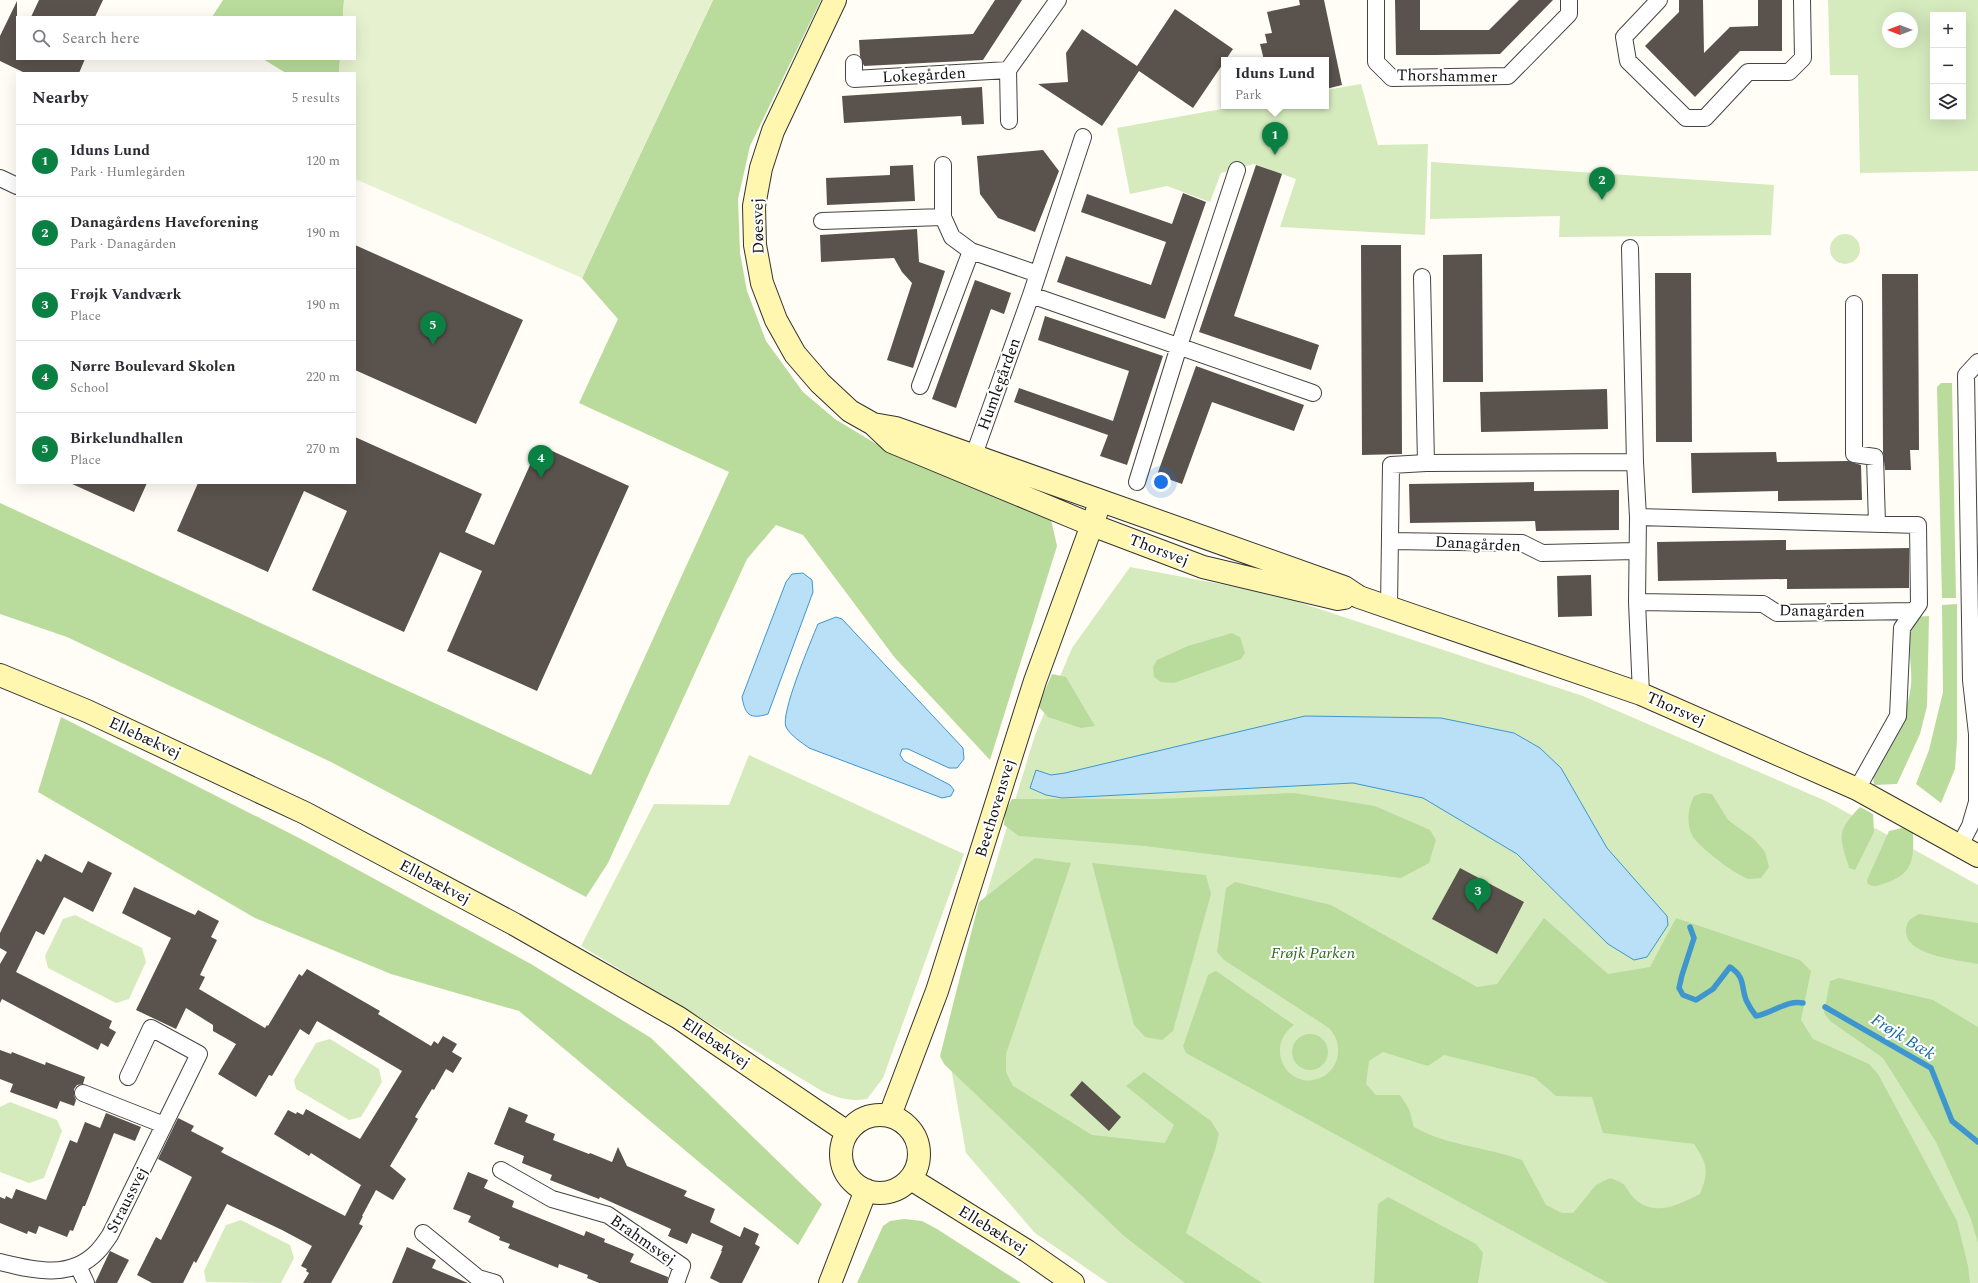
<!DOCTYPE html>
<html lang="en">
<head>
<meta charset="utf-8">
<style>
  :root { --surface:#fff; --page:#f7f7f7; --text:#2b2b33; --muted:#7c7c81; --line:#e1e1e2; --accent:#0b8043 }
  body { margin:0; font-family:Spectral,serif; background:var(--page); color:var(--text) }
  .controls { position:absolute; right:12px; top:12px; display:grid; overflow:hidden; border-radius:0px; box-shadow:0 4px 16px #0002 }
  .controls button { width:36px; height:36px; display:grid; place-items:center; padding:0; border:0; border-bottom:1px solid var(--line); background:var(--surface); color:var(--text); font:20px sans-serif }
  .compass { position:absolute; left:1882px; top:12px; width:36px; height:36px; border-radius:50%; background:var(--surface); box-shadow:0 4px 16px #0002; rotate:270deg }
  .you { position:absolute; left:1161px; top:482px; width:14px; height:14px; margin:-10px; border:3px solid #fff; border-radius:50%; background:#1a73e8; box-shadow:0 0 0 6px #1a73e833 }
  .badge { display:grid; place-items:center; width:26px; height:26px; border-radius:50%; background:var(--accent); color:#fff; font-size:13px; font-weight:700 }
  .pin { position:absolute; translate:-50% -33px; filter:drop-shadow(0 1px 2px #0008) }
  .pin::after { content:''; position:absolute; top:21px; width:14px; height:12px; background:inherit; clip-path:polygon(0 0,100% 0,50% 100%) }
  .popup { position:absolute; left:1221px; top:57px; width:108px; height:52px; box-sizing:border-box; display:grid; place-content:center; border-radius:0px; background:var(--surface); filter:drop-shadow(0 1px 3px #0005); font-size:13px; white-space:nowrap; color:var(--muted) }
  .popup b { font-size:15px; color:var(--text) }
  .popup::after { content:''; position:absolute; left:50%; top:100%; margin-left:-8px; border:8px solid transparent; border-top-color:var(--surface) }
  .list { margin:0; padding:0; list-style:none }
  h2 { display:flex; justify-content:space-between; align-items:center; height:52px; margin:0; padding:0 16px; font-size:17px }
  h2 small { font-size:13px; font-weight:400; color:var(--muted) }
  .list li { display:grid; grid-template-columns:26px 1fr auto; gap:12px; align-items:center; box-sizing:border-box; height:72px; padding:0 16px; border-top:1px solid var(--line) }
  .list b { display:block; font-size:15px; white-space:nowrap }
  .list p { margin:0; font-size:13px; white-space:nowrap; color:var(--muted) }
  .list em { font-size:13px; font-style:normal; color:var(--muted) }
  .icon { flex:none; width:22px; height:22px; fill:none; stroke:currentColor; stroke-width:2; stroke-linecap:round; stroke-linejoin:round }
  .map { position:relative; flex:none; width:1978px; height:1283px; overflow:hidden }
  .search { position:absolute; background:var(--surface); box-shadow:0 4px 16px #0002; left:16px; top:16px; width:340px; height:44px; display:flex; align-items:center; gap:10px; box-sizing:border-box; padding:0 14px; border-radius:0px; color:var(--muted); font-size:15px }
  .panel { position:absolute; background:var(--surface); box-shadow:0 4px 16px #0002; left:16px; top:72px; width:340px; height:412px; border-radius:0px }
  .map>svg:first-child { display:block }
</style>
</head>
<body>
<div class="map">
<svg width="1978" height="1283" viewBox="0 0 1978 1283">
  <rect width="100%" height="100%" fill="#fffdf5"/>
  <!-- green -->
  <path fill="#d5ebbd" fill-rule="evenodd" d="M1828 0H1978V171L1860 173 1858 75H1830ZM1933 15H1963V117H1933ZM1888 18H1912V42H1888Z
    M1361 84 1378 145 1428 144 1425 235 1280 227 1296 179 1254 164 1221 173 1210 202 1167 186 1130 194 1117 128 1238 106H1326V90Z
    M1431 162 1774 185 1771 235 1559 237 1560 216 1430 219Z
    M1830 249a15 15 0 1 1 30 0a15 15 0 1 1-30 0Z
    M1130 567 1274 594 1583 696 1826 801 1978 885V1283H1108L1035 1233 966 1153 950 1062 967 958 1035 735 1072 648Z
    M749 755 964 854 883 1078 867 1099C849 1102 838 1098 822 1091L581 946 654 804 729 805Z
    M75 915 142 948 146 962 129 999 116 1003 48 968 45 956 63 919Z
    M330 1039 379 1069 382 1082 361 1117 349 1120 296 1089 294 1080 316 1043Z
    M10 1102 57 1120 62 1131 44 1178 29 1183 0 1172V1107Z
    M241 1220 290 1245 294 1258 281 1283 206 1282 204 1271 226 1225Z"/>
  <!-- forest -->
  <path fill="#b9dc9c" fill-rule="evenodd" d="M223 0H344L343 17H212Z
    M713 0H821L750 146 738 199 740 253 747 291 766 341 803 392 835 419 878 445 1051 520 1057 546 990 760 895 658 803 535 776 525 747 559 608 863 586 897 331 762 67 637 0 614V503L591 775 729 472 579 403 618 319 582 278Z
    M263 59H340L339 73H286Z
    M1941 383H1952L1956 598H1942L1937 387Z
    M1957 604V739L1955 769 1941 803 1916 784 1929 750 1943 692 1942 605Z
    M1929 616 1927 706 1920 734 1897 784 1874 785 1873 776C1887 749 1905 723 1910 692 1915 668 1903 640 1915 617Z
    M1232 633 1240 637 1245 653 1241 659 1174 683 1161 682 1154 677 1153 667 1157 660 1188 646Z
    M1052 674 1066 677 1095 726 1081 728 1048 717 1038 706Z
    M61 717 301 839 531 964 651 1038 822 1204 798 1245 519 1011 391 974 255 918 38 792Z
    M1294 793 1375 806 1430 830 1436 840 1429 863 1401 878 1145 846 1019 836 1004 825 1005 812 1012 799H1160Z
    M1703 793 1712 794 1728 820 1754 839 1765 852 1769 867 1761 878C1758 878 1753 879 1749 879 1737 876 1697 846 1692 835 1686 822 1688 808 1694 796Z
    M1860 807 1873 814 1874 832 1855 870 1849 868 1848 864C1838 834 1838 830 1860 807Z
    M1902 828 1913 833C1914 859 1913 874 1886 883 1879 885 1874 888 1868 884L1867 880 1889 831Z
    M1035 858 1071 863 1006 1054V1072L1013 1086 1092 1135 1165 1143 1174 1125 1126 1086 1144 1072 1211 1121 1219 1134 1215 1150 1186 1233 1262 1283H1185L1124 1236 944 1064 940 1056 979 902Z
    M1092 863 1206 875 1211 894 1173 1031 1162 1040 1145 1037 1134 1025Z
    M1235 882 1331 905 1477 987 1497 984 1544 918 1608 974 1650 967 1676 918 1800 960 1811 971 1801 1020 1813 1039 1869 1064 1878 1074 1957 1221 1968 1266 1970 1283H1608L1186 1053 1183 1046 1208 975 1216 971 1294 1025C1262 1048 1290 1095 1324 1076 1330 1072 1335 1066 1337 1059 1340 1047 1337 1037 1329 1028L1224 960 1217 952 1226 888ZM1383 1052 1428 1066 1444 1055 1534 1077 1556 1096 1592 1097 1603 1133 1694 1144C1708 1165 1709 1171 1700 1194 1680 1204 1656 1217 1636 1200 1623 1188 1631 1185 1610 1178L1596 1185 1573 1213H1562L1546 1205 1522 1160C1487 1147 1447 1146 1414 1127L1409 1109 1400 1095H1376L1366 1084 1369 1061Z
    M1919 914 1978 923V964C1960 960 1903 956 1906 929 1907 920 1912 918 1919 914Z
    M1839 978 1933 1000 1978 1027V1243L1971 1219 1936 1142 1883 1058 1830 1021 1824 1013 1830 981Z
    M1292 1052a18 18 0 1 1 36 0a18 18 0 1 1-36 0Z
    M1388 1197 1476 1244 1483 1253 1478 1283H1374L1378 1204Z
    M904 1219 922 1221 937 1229 1021 1283H857L883 1226 890 1221Z"/>
  <!-- pitch -->
  <path fill="#e6f2cf" d="M344 0H713L582 278 355 179V73H339L340 59H355V17H343Z"/>
  <!-- water -->
  <path fill="#b9e0f7" stroke="#3f96cf" d="M803 573 812 580 813 592 768 714C749 720 745 714 742 697L786 582 792 574Z
    M836 617 842 619 963 748 964 759 957 768H949L908 749H902L900 755 904 761 950 785 954 790 951 796 942 798 809 748C801 742 791 736 786 727 780 714 811 641 818 624Z
    M1305 716 1441 718 1514 733 1540 748 1561 768 1607 848 1667 916 1668 925 1647 957 1634 960 1608 944 1517 854 1423 798 1353 783 1062 798 1046 795 1030 788 1036 770 1051 775 1065 773Z"/>
  <g fill="none" stroke-linecap="round" stroke-linejoin="round">
    <!-- stream -->
    <path stroke="#3f96cf" stroke-width="5.5" d="M1690 927 1694 938 1682 975 1679 988 1683 995 1696 1000 1713 989 1730 967C1745 977 1741 985 1746 1000 1749 1006 1752 1011 1756 1016 1773 1013 1786 1000 1803 1003
      M1825 1007 1931 1068 1952 1121 1978 1142"/>
  </g>
  <!-- building -->
  <path fill="#5a524d" d="M39 0H103L95 17H31Z
    M995 0H1022L983 60 864 66 860 56 859 40 973 34Z
    M1299 0H1324L1342 85 1326 89V60H1264L1260 44 1267 43 1265 34 1272 33 1267 12 1300 5Z
    M1395 0H1420V30H1489L1519 0H1553L1500 54 1435 55H1396Z
    M1679 0H1703L1704 53 1730 27 1758 26V0H1782V51H1740L1695 97 1645 46 1679 12Z
    M17 1V59H85L79 73H25L0 61V36Z
    M1175 9 1233 49 1193 108 1139 71 1102 126 1038 84 1068 82 1066 53 1082 29 1137 66Z
    M982 87 984 124 962 125 961 116 844 123 842 96Z
    M1043 150 1059 171 1035 232 998 218 980 194 977 156Z
    M913 165 915 201 827 205 826 178 890 175V166Z
    M1256 165 1282 174 1234 316 1319 345 1311 370 1199 332Z
    M1183 193 1206 202 1165 319 1057 282 1066 256 1151 285 1166 242 1081 212 1087 194 1172 224Z
    M917 229 919 262 945 271 913 368 887 360 912 283 902 272 894 258 821 262 820 235Z
    M355 245 523 320 476 424 355 370Z
    M1361 245H1401L1402 454 1362 455Z
    M1482 254 1483 382H1443V255Z
    M1655 273H1691L1692 442H1656Z
    M1882 274H1918L1919 450H1910L1911 470H1885L1883 452Z
    M975 280 1011 293 1004 314 991 309 956 408 932 399Z
    M1045 316 1163 356 1127 465 1100 456 1108 435 1014 402 1019 388 1113 421 1129 371 1038 340Z
    M1196 366 1304 405 1294 431 1212 402 1182 484 1157 475Z
    M1607 389 1608 429 1481 432 1480 392Z
    M355 437 482 494 465 532 494 545 539 445 629 486 537 691 447 651 482 571 440 552 404 632 312 590 347 511 304 491 268 572 177 531 198 483H355Z
    M1776 452 1777 462 1848 461 1861 465 1862 500 1778 501V491L1692 493 1691 453Z
    M1534 482V491L1619 490V530L1536 531 1535 521 1410 523 1409 484Z
    M70 483H147L134 512Z
    M1786 540V550L1909 548V588L1787 589V579L1658 581 1657 542Z
    M1591 575 1592 616 1558 617 1557 576Z
    M45 854 82 873 88 861 112 873 93 912 64 897 44 935 36 931 16 972 112 1021 109 1028 116 1032 108 1047 101 1043 98 1050 2 999 0 1003V964L7 952 0 948V933L37 859 41 862Z
    M1460 868 1524 902 1497 954 1432 919Z
    M134 887 195 915 198 910 219 921 211 937 217 940 200 975 205 977 199 989 265 1028 267 1025 268 1026 299 974 302 976 307 969 380 1011 378 1014 431 1046 434 1041 438 1044 443 1036 457 1044 452 1052 462 1058 453 1073 446 1069 434 1090 432 1089 415 1117 418 1119 390 1166 406 1179 393 1200 376 1190 362 1216H363L359 1224 363 1226 331 1283H303L309 1273 306 1271 307 1269 301 1266 312 1246 282 1230 227 1204 196 1263 194 1261 183 1283H152L137 1275 156 1237 161 1240 192 1177 158 1159 178 1118 194 1126 191 1131 224 1148 221 1152 345 1216 361 1185 311 1153 309 1156 274 1134 288 1110 296 1114 297 1112 303 1115 306 1109 360 1139 402 1071 317 1021 309 1035 300 1029 272 1076 269 1075 256 1097 218 1074 236 1044 213 1031V1025L186 1008 176 1029 136 1010 171 938 122 913Z
    M0 1050 11 1054 12 1052 45 1065 46 1062 85 1077 83 1084 77 1085 74 1089V1095L76 1100 74 1106 60 1101 57 1109 10 1092 13 1084 0 1079Z
    M1082 1081 1121 1117 1109 1131 1070 1095Z
    M509 1107 528 1115 525 1122 555 1134 553 1140 589 1154 590 1153 612 1162 618 1147 627 1166 687 1191 684 1196 715 1209 710 1222 740 1237 744 1227 759 1234 755 1244 760 1247 742 1283H720L710 1278 722 1251H721L723 1246 692 1233 687 1244 668 1236 671 1229 600 1197 599 1199 550 1180 552 1175 522 1163 524 1156 494 1144Z
    M106 1113 141 1127 135 1141 114 1133 85 1206H83L73 1231 70 1230 67 1237 39 1226 36 1234 28 1231 27 1234 0 1223V1197L5 1199 6 1196 12 1199 16 1189 46 1200 70 1140 77 1143 85 1122 100 1128Z
    M468 1172 488 1180 484 1188 514 1201 512 1207 584 1236 586 1231 605 1239 604 1242 634 1254 630 1262 668 1277 667 1283H599L587 1278 588 1275 559 1264 558 1268 508 1248 510 1244 499 1240 500 1237 468 1222 471 1216 453 1209Z
    M407 1247 436 1260 432 1268 468 1283H392Z
    M110 1251 129 1260 117 1283H95Z"/>
  <g fill="none" stroke-linecap="round" stroke-linejoin="round">
    <defs>
      <path id="street" d="M1376 0V62L1392 78 1508 76 1569 14V0
        M1659 0 1624 37 1628 61 1686 118H1705L1748 72H1789L1803 58 1802 0
        M854 63V79L1008 70 1058 0
        M1008 70 1009 121
        M943 165V217L952 237 971 251 1038 274
        M0 178 17 186
        M822 221 943 217
        M1422 277 1426 463
        M1031 295 1313 393
        M1854 304V454L1875 457 1877 524
        M920 386 971 251
        M1635 462 1638 517 1637 602 1641 694
        M970 466 1031 295 1083 137
        M1137 482 1179 346 1237 170
        M1638 517 1918 525 1919 604 1902 628 1898 716 1857 789
        M1390 541 1522 543 1542 553 1637 551
        M1637 602 1763 604 1777 613 1914 611
        M1389 607 1391 465 1426 463 1635 462 1630 248
        M1960 845 1970 826 1977 802V734L1971 680 1966 375 1978 362
        M83 1093 164 1125
        M501 1170 552 1199 608 1215 682 1266 676 1283
        M423 1233 478 1278 495 1283
        M0 1262C33 1270 70 1280 97 1252 102 1247 106 1241 110 1235L199 1054 151 1028 128 1077
        M78 1266 86 1283"/>
      <path id="secondary" d="M835 0 773 131 761 168 754 206 755 245 762 283 776 320 795 354 820 383 850 411 873 424 892 442 1092 525 1203 567 1338 599 1344 598
        M873 424 896 428 1344 587 1359 597 1641 694 1857 789 1978 856
        M0 675 87 711 305 813 514 924 679 1018 847 1132
        M841 1154a39 39 0 1 1 78 0a39 39 0 1 1-78 0Z
        M890 1115 937 991 1035 681 1097 511
        M911 1179 1027 1251 1073 1283
        M830 1283 866 1190"/>
    </defs>
    <!-- street casing -->
    <use href="#street" stroke="#444" stroke-width="18"/>
    <!-- secondary casing -->
    <use href="#secondary" stroke="#333" stroke-width="24"/>
    <!-- street -->
    <use href="#street" stroke="#fff" stroke-width="16"/>
    <!-- secondary -->
    <use href="#secondary" stroke="#fff6b0" stroke-width="22"/>
  </g>
  <g text-anchor="middle" dominant-baseline="central" stroke-width="4" stroke-linejoin="round" paint-order="stroke">
    <!-- street labels -->
    <g font-size="16" fill="#111" stroke="#fff">
      <text transform="translate(924 75) rotate(-3)">Lokegården</text>
      <text transform="translate(1447 76) rotate(1)">Thorshammer</text>
      <text transform="translate(758 226) rotate(-91)">Døesvej</text>
      <text transform="translate(999 384) rotate(-70)">Humlegården</text>
      <text transform="translate(1478 544) rotate(3)">Danagården</text>
      <text transform="translate(1159 550) rotate(21)">Thorsvej</text>
      <text transform="translate(1822 611) rotate(1)">Danagården</text>
      <text transform="translate(1676 709) rotate(24)">Thorsvej</text>
      <text transform="translate(145 738) rotate(25)">Ellebækvej</text>
      <text transform="translate(995 808) rotate(-73)">Beethovensvej</text>
      <text transform="translate(435 882) rotate(28)">Ellebækvej</text>
      <text transform="translate(716 1043) rotate(34)">Ellebækvej</text>
      <text transform="translate(127 1200) rotate(-63)">Straussvej</text>
      <text transform="translate(993 1230) rotate(32)">Ellebækvej</text>
      <text transform="translate(643 1240) rotate(35)">Brahmsvej</text>
    </g>
    <!-- park labels -->
    <g font-size="16" font-style="italic" fill="#2f6b1f" stroke="#fff">
      <text x="1313" y="953">Frøjk Parken</text>
    </g>
    <!-- water labels -->
    <g font-size="17" font-style="italic" fill="#1768a6" stroke="#fff">
      <text transform="translate(1903 1037) rotate(32)">Frøjk Bæk</text>
    </g>
  </g>
</svg>
<div class="controls">
<button>+</button>
<button>−</button>
<button><svg class="icon" aria-label="layers" viewBox="0 0 24 24"><path d="M12 4l9 5-9 5-9-5zM3 14l9 5 9-5"/></svg></button>
</div>
<svg class="compass" viewBox="-18 -18 36 36"><path d="M0-13l5 13h-10z" fill="#e53935"/><path d="M0 13l5-13h-10z" fill="#7c7c81"/></svg>
<div class="you"></div>
<div class="pin badge" style="left:1275px;top:155px">1</div>
<div class="popup"><b>Iduns Lund</b>Park</div>
<div class="pin badge" style="left:1602px;top:200px">2</div>
<div class="pin badge" style="left:1478px;top:911px">3</div>
<div class="pin badge" style="left:541px;top:478px">4</div>
<div class="pin badge" style="left:433px;top:345px">5</div>
<div class="search"><svg class="icon" aria-label="search" viewBox="0 0 24 24"><circle cx="10" cy="10" r="6"/><path d="M15 15l6 6"/></svg>Search here</div>
<section class="panel">
<h2>Nearby<small>5 results</small></h2>
<ul class="list">
<li><span class="badge">1</span><div><b>Iduns Lund</b><p>Park · Humlegården</p></div><em>120 m</em></li>
<li><span class="badge">2</span><div><b>Danagårdens Haveforening</b><p>Park · Danagården</p></div><em>190 m</em></li>
<li><span class="badge">3</span><div><b>Frøjk Vandværk</b><p>Place</p></div><em>190 m</em></li>
<li><span class="badge">4</span><div><b>Nørre Boulevard Skolen</b><p>School</p></div><em>220 m</em></li>
<li><span class="badge">5</span><div><b>Birkelundhallen</b><p>Place</p></div><em>270 m</em></li>
</ul>
</section>
</div>
</body>
</html>
